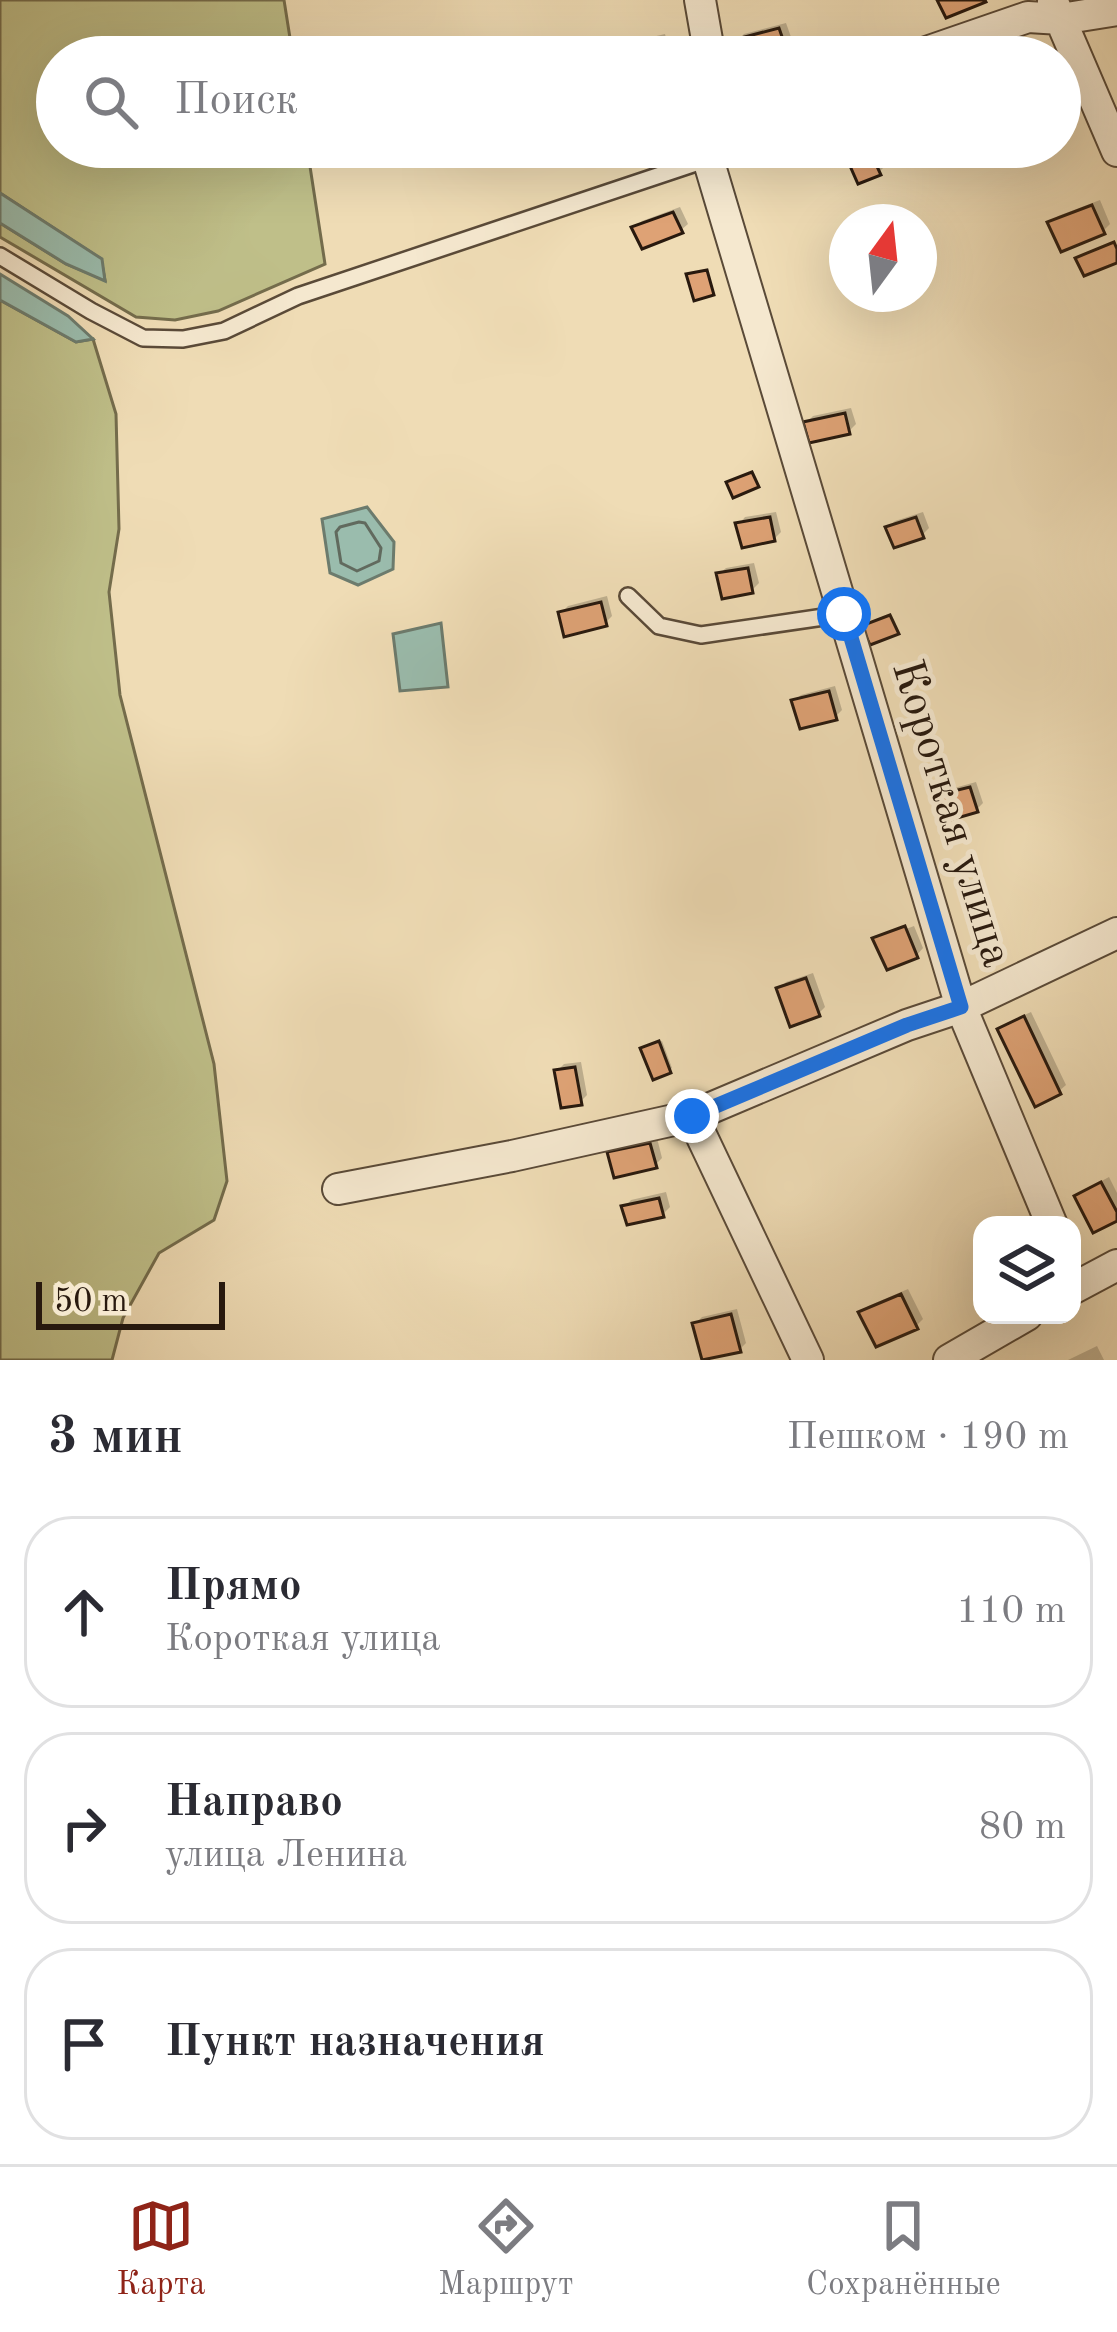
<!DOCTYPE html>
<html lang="ru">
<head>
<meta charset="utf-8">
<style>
  :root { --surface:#fff; --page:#f7f7f7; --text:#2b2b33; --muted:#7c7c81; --line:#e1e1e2; --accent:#8f2418 }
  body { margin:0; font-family:"Old Standard TT",serif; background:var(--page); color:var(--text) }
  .controls { position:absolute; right:36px; bottom:36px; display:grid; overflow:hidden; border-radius:24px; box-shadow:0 12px 48px #0002 }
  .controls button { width:108px; height:108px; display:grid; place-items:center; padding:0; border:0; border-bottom:3px solid var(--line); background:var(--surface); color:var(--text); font:60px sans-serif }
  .compass { position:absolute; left:829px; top:204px; width:108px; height:108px; border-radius:50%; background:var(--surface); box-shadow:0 12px 48px #0002; rotate:15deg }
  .scale { position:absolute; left:36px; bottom:30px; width:189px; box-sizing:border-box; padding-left:12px; border:6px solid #28190e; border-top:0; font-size:33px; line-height:42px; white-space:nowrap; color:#28190e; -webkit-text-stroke:9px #f5e8cf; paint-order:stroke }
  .stop { position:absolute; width:36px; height:36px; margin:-27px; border:9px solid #1a73e8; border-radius:50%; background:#fff }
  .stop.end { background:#1a73e8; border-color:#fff; box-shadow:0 3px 12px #0008 }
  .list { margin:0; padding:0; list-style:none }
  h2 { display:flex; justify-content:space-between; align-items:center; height:156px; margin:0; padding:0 48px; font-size:51px }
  h2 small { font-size:39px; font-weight:400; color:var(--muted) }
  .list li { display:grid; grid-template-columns:78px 1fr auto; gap:36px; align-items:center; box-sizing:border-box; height:192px; margin:0 24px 24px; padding:0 24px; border:3px solid var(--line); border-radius:48px }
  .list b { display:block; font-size:45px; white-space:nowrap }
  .list p { margin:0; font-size:39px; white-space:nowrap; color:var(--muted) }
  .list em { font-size:39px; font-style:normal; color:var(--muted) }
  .icon { flex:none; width:66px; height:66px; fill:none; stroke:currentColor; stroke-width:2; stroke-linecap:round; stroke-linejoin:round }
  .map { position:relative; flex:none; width:1117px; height:1360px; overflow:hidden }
  .search { position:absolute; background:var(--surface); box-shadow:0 12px 48px #0002; left:36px; right:36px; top:36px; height:132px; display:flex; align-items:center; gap:30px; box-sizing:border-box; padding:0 42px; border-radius:66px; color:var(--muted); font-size:45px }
  .sheet { height:804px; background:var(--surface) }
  nav { display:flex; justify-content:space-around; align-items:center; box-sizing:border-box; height:168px; border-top:3px solid var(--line); background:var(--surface); font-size:33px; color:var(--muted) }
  nav a { display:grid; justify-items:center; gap:6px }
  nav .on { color:var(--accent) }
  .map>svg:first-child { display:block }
</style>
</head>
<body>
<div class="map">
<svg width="1117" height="1360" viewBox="0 0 1117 1360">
  <rect width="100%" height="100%" fill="#efdcb5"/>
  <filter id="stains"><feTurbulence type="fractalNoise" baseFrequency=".00167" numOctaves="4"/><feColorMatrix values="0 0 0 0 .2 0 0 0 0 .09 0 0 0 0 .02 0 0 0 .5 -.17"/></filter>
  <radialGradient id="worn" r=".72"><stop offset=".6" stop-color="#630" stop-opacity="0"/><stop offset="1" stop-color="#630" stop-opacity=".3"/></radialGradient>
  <!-- green -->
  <path fill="#bfbf89" stroke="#746c4c" stroke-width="3" d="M0 0H284L293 57H57V147H307L325 264 218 311 175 320 136 317 0 237V223L66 264 105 280 101 259 0 193Z
    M0 300 76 342 93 339 116 414 119 529 109 592 120 695 214 1064 227 1181 214 1220 159 1253 123 1318 112 1360H0Z"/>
  <!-- water -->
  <path fill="#9abcad" stroke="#6c7b6d" stroke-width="3" d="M0 193 102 259 105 281 66 264 0 223Z
    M0 274 68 316 93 339 76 342 0 300Z
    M367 507 394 542 393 569 358 585 330 573 322 519Z
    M441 623 448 687 400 691 393 634Z"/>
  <!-- shadow -->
  <path fill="#0003" d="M786 23 796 51 790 57H742L737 41 744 34Z
    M665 34 670 53 666 57H627L624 48 631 42Z
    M629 147H662L632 155Z
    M850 147H877L886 165 879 172 847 150Z
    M1100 200 1110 224 1103 231 1051 223 1058 216Z
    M680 207 688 224 681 230 635 228 642 221Z
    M851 408 856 424 849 431 806 423 813 416Z
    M776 512 781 532 774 539 739 524 745 517Z
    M923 512 929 528 922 535 888 527 895 521Z
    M754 563 759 583 752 590 719 574 726 568Z
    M607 596 612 616 605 623 561 613 568 606Z
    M835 686 842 710 835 717 794 701 801 695Z
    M976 782 983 803 976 810 941 796 947 790Z
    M914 926 923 948 917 955 876 939 880 935V939Z
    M813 973 825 1007 818 1014 780 989 786 982Z
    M1031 1012 1066 1085 1059 1091 1001 1030 1007 1023Z
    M662 1041 672 1068 670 1070 646 1047Z
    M581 1062 587 1095 580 1102 557 1071 564 1064Z
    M657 1138 662 1158 655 1165 610 1153 617 1147Z
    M1109 1177 1117 1193V1218L1078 1197 1085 1190Z
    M666 1192 670 1207 663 1214 625 1207 631 1200Z
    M908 1289 923 1319 916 1326 862 1313 868 1306Z
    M737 1309 746 1343 739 1350 695 1324 702 1317Z
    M1097 1346 1104 1360H1068Z"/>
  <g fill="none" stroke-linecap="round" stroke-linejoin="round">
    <!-- shore -->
    <path stroke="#616a5e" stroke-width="3" d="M359 522 365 523 381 548 379 561 357 571 341 563 336 532 340 527Z"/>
  </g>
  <!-- building -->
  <path fill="#dea275" stroke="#28190e" stroke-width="3" d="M937 0H985L986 2 946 18Z
    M779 28 789 57H739L733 40Z
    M658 39 663 57H623L621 48Z
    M850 147H868L881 175 858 184 843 150Z
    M1092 205 1105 234 1061 252 1047 222Z
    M673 212 683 233 642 249 631 227Z
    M1114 242 1117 249V263L1084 276 1075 258Z
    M707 270 714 295 694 301 686 274Z
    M845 413 850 434 809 443 803 422Z
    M752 472 759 487 733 498 726 482Z
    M770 517 775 541 742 548 735 523Z
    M916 517 924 538 894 548 885 527Z
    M748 568 753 593 722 599 716 573Z
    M601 602 607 626 564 637 558 612Z
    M890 615 899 634 870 645 861 626Z
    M829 691 837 720 800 729 791 700Z
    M970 787 978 812 947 821 937 795Z
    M905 926 918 958 887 970 872 938Z
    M806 978 820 1016 790 1027 776 988Z
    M1024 1016 1061 1094 1035 1107 997 1029Z
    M659 1041 671 1073 653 1080 640 1048Z
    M575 1067 582 1105 561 1108 554 1070Z
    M650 1143 657 1168 614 1178 607 1152Z
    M1101 1182 1117 1212V1221L1093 1233 1074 1196Z
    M659 1198 664 1217 627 1225 621 1206Z
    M901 1294 918 1329 876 1347 858 1312Z
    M731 1314 741 1352 702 1360 692 1323Z"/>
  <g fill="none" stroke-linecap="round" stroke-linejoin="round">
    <defs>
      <path id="lane" d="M0 256 91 311 143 338 183 339 224 331 298 296 708 159
        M628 596 659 626 701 635 844 614"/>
      <path id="street" d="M700 0 710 57
        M1053 2 1117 151
        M912 57 1028 17 1061 19 1117 10
        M716 147 708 159 961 1007 1052 1225
        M692 1116 808 1360
        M338 1189 512 1156 692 1116 907 1025 961 1007 1117 933
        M1072 1289 1117 1265
        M949 1360 1027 1315"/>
    </defs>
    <!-- lane casing -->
    <use href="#lane" stroke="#5a4a38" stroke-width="20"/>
    <!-- street casing -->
    <use href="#street" stroke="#5a4a38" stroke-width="34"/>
    <!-- lane -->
    <use href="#lane" stroke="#f5e8cf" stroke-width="15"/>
    <!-- street -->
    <use href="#street" stroke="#f5e8cf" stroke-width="30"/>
  </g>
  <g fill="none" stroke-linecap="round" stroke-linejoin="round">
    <!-- route -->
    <path stroke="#1a73e8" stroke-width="15" d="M692 1116 907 1025 961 1007 844 614"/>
  </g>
  <g text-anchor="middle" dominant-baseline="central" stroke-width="10" stroke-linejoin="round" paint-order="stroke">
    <!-- street labels -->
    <g font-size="45" fill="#28190e" stroke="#f5e8cf">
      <text transform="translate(950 814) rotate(73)">Короткая улица</text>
    </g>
  </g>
  <rect width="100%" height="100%" filter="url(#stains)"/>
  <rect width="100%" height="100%" fill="url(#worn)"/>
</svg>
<div class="controls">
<button><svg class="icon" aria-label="layers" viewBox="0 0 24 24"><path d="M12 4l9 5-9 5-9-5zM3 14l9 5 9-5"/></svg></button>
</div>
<svg class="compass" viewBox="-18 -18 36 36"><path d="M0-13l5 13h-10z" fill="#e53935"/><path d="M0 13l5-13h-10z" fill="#7c7c81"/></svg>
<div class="scale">50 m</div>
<div class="stop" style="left:844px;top:614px"></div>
<div class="stop end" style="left:692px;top:1116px"></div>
<div class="search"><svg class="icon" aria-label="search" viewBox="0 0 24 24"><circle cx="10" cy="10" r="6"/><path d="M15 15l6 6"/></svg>Поиск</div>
</div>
<section class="sheet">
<h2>3 мин<small>Пешком · 190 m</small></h2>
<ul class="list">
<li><svg class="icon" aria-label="ahead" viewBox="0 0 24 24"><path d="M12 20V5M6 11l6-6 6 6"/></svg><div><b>Прямо</b><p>Короткая улица</p></div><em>110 m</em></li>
<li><svg class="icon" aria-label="right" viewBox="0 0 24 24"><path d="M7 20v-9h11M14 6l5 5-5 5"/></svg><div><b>Направо</b><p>улица Ленина</p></div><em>80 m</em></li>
<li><svg class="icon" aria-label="arrive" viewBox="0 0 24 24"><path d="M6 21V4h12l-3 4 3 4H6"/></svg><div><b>Пункт назначения</b></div></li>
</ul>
</section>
<nav>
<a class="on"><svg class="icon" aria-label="map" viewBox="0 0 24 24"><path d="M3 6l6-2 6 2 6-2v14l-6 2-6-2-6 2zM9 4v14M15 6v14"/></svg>Карта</a>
<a><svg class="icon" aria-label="directions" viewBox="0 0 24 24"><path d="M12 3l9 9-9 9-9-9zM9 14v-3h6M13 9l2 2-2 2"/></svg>Маршрут</a>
<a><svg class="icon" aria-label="saved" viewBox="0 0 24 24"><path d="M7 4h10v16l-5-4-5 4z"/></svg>Сохранённые</a>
</nav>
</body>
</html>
